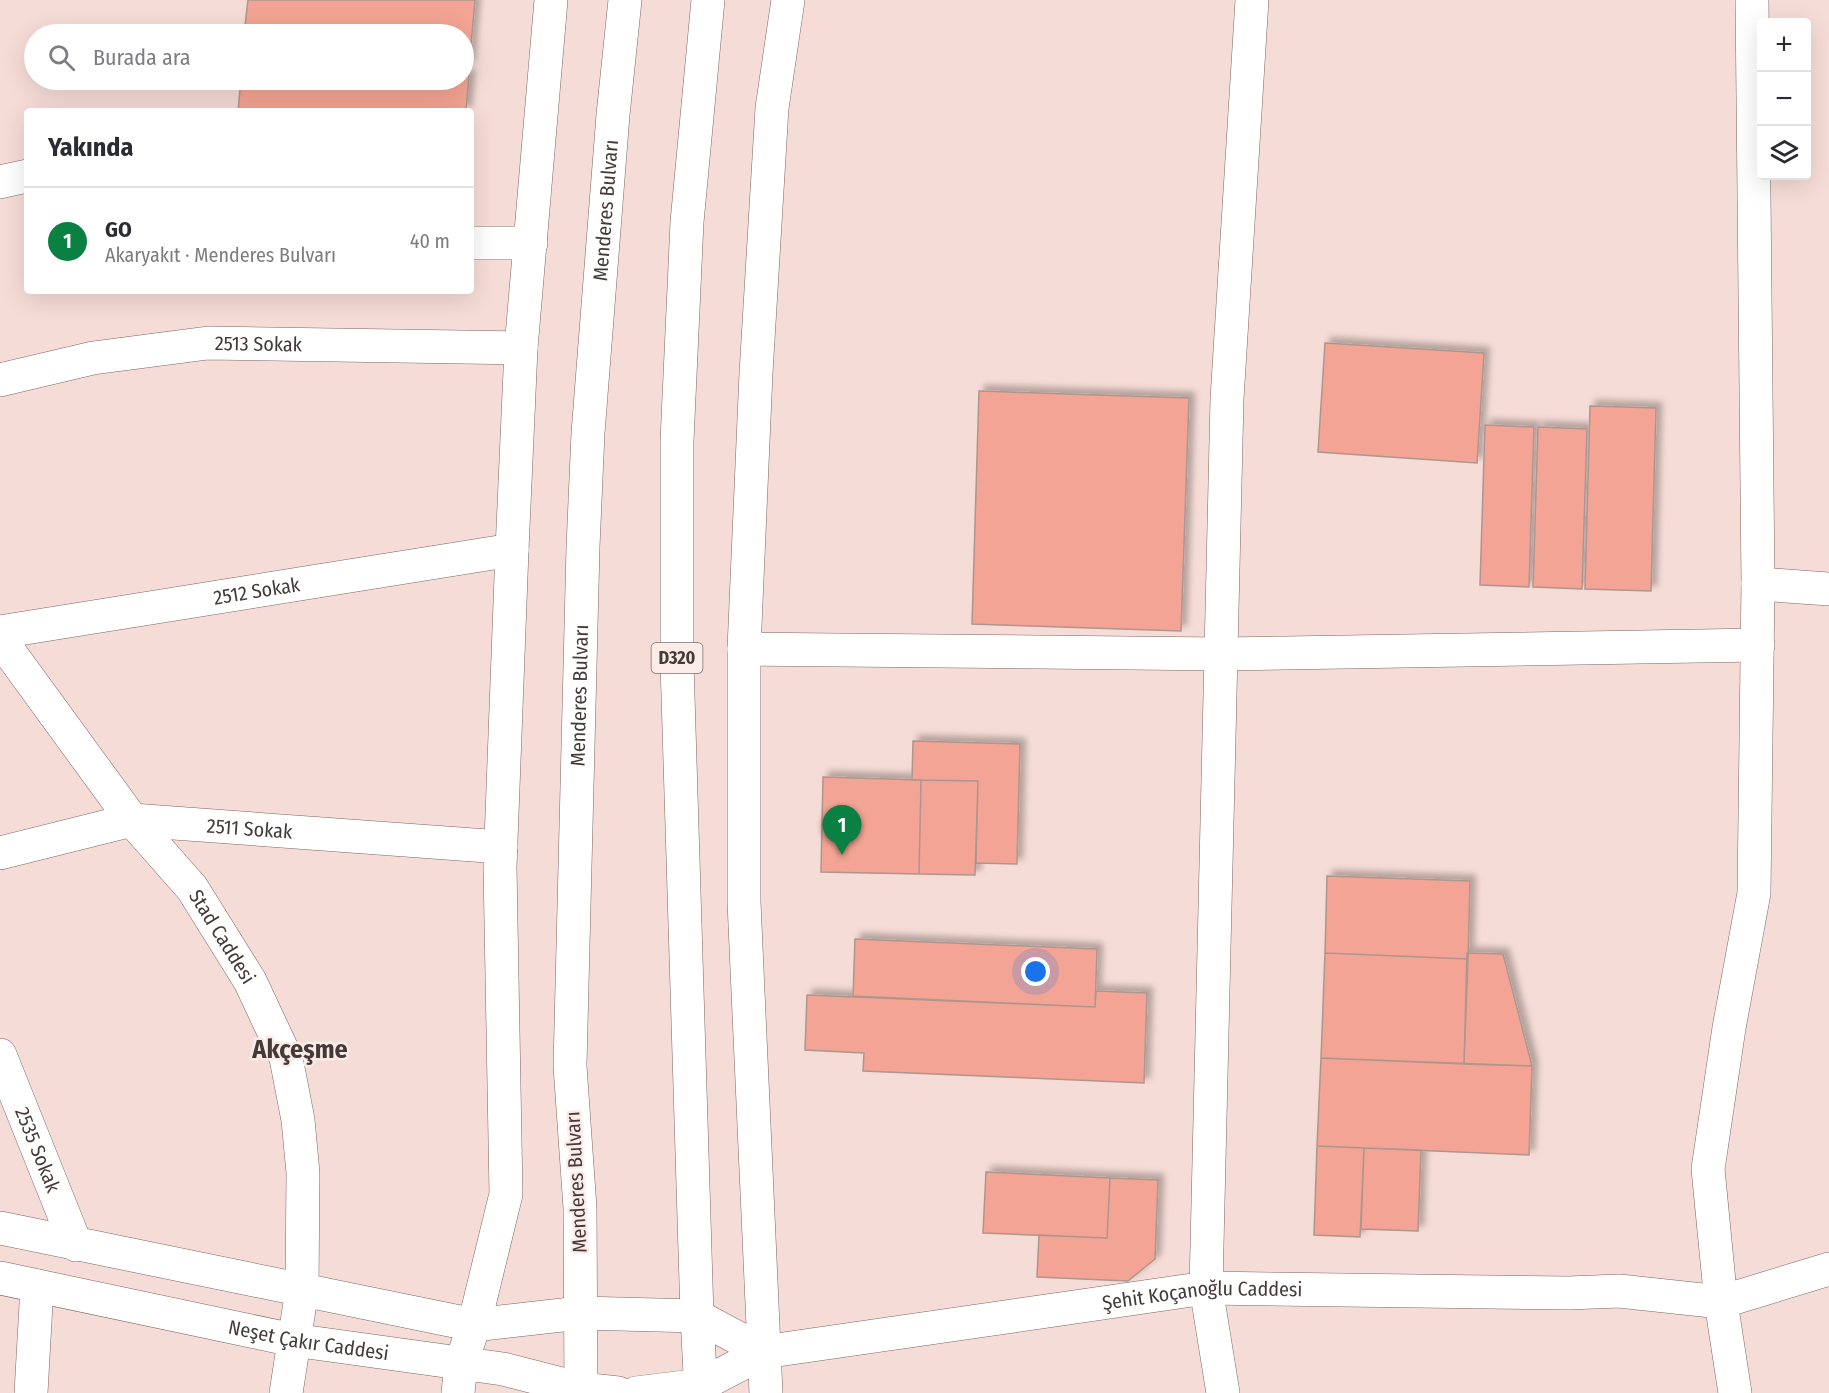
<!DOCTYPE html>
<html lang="tr">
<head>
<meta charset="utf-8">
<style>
  :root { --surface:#fff; --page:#f7f7f7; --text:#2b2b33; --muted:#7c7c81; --line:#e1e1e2; --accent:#0b8043 }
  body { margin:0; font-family:"Fira Sans Condensed",sans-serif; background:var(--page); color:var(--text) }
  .controls { position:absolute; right:18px; top:18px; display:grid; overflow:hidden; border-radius:6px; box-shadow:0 6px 24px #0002 }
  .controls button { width:54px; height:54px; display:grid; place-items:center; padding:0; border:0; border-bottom:2px solid var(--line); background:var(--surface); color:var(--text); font:30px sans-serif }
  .you { position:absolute; left:1036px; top:972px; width:21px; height:21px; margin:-15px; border:4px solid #fff; border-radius:50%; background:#1a73e8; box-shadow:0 0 0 9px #1a73e833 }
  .badge { display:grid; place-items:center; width:39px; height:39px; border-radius:50%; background:var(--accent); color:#fff; font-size:20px; font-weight:700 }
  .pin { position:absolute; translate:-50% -50px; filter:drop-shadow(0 2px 3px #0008) }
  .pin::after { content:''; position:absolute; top:32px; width:21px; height:18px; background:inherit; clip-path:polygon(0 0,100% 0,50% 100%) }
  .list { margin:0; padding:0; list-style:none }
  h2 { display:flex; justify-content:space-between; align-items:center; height:78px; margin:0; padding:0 24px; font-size:26px }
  h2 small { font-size:20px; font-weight:400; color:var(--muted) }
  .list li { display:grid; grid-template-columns:39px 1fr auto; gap:18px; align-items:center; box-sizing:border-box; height:108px; padding:0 24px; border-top:2px solid var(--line) }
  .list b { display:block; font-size:22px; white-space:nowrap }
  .list p { margin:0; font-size:20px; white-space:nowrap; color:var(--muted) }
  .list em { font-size:20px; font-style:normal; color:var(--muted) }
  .icon { flex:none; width:33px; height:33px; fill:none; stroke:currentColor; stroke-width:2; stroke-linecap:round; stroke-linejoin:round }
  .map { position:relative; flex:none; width:1829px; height:1393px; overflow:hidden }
  .search { position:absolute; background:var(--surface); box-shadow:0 6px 24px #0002; left:24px; top:24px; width:450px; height:66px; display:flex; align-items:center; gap:15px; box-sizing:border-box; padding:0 21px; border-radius:33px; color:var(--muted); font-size:22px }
  .panel { position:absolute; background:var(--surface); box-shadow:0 6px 24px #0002; left:24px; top:108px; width:450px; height:186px; border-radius:6px }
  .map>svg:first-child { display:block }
</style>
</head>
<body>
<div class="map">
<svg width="1829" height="1393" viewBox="0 0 1829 1393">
  <defs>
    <filter id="shadow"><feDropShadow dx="5.5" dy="-5.5" stdDeviation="3" flood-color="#0004"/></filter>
  </defs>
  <rect width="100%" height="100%" fill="#f6dcd6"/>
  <!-- building -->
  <path fill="#f4a494" stroke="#ae9690" stroke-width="1.5" filter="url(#shadow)" d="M248 0H475L469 67 464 66V34H244Z
    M464 75H469L466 111H238L241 80H464Z
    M1325 343 1484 353 1477 463 1318 452Z
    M979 391 1189 398 1181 631 972 624Z
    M1590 406 1656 408 1651 591 1585 589Z
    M1485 425 1534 427 1529 587 1480 585Z
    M1538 427 1587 429 1582 589 1533 587Z
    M913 741 1020 744 1017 864 976 863 978 781 912 780Z
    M823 777 921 780 919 874 821 872Z
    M921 780 978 781 975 875 919 874Z
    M1327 876 1470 881 1468 959 1325 953Z
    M855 939 1097 949 1095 1007 853 996Z
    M1325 953 1468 959 1464 1064 1321 1058Z
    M1467 953 1503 954 1532 1066 1464 1064Z
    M1096 991 1147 993 1144 1083 863 1071 864 1053 805 1050 807 995 1095 1007Z
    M1321 1058 1532 1066 1529 1155 1317 1146Z
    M1317 1146 1364 1148 1360 1237 1314 1235Z
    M1364 1148 1421 1150 1418 1231 1361 1229Z
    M986 1172 1110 1178 1107 1238 983 1233Z
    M1110 1178 1158 1180 1155 1259 1128 1281 1037 1277 1039 1235 1107 1238Z"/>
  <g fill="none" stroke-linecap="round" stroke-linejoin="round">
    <defs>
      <g id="minor">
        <path d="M0 182 27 176"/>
        <path d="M471 243H531"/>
        <path id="s1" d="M0 380 93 358 208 343 521 348"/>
        <path d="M1758 584 1829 589"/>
        <path id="s2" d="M0 632 512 550"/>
        <path id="s3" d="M0 639 132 820 192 888 250 981 286 1058 298 1120 303 1173 302 1290 286 1393"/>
        <path d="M744 649 1221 654 1758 645"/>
        <path id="s4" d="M0 853 132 820 501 847"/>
        <path id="s5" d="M0 1055 76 1245"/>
        <path d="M31 1393 37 1286"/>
        <path d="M458 1393 461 1364 474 1325"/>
        <path d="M1223 1393 1206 1288 1227 399 1252 0"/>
        <path d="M1735 1393 1721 1302 1708 1169 1729 1028 1754 893 1758 584 1752 0"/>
      </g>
      <g id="major">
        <path id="s6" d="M0 1228 474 1325 580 1313 697 1316 764 1352 1206 1288 1569 1293 1619 1291 1721 1302 1829 1269"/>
        <path id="s7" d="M0 1278 293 1340 503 1369 581 1389 618 1393"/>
        <path d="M474 1325 506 1194 500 867 512 550 521 348 551 0"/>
        <path id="s8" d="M581 1393 580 1208 570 1066 583 547 588 433 613 115 625 0"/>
        <path d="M636 1393 701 1385 764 1352"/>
        <path d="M701 1393 697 1316 677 663V441L687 222 708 0"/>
        <path d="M766 1393 744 902V649L756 373 772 108 788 0"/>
      </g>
    </defs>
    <!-- minor casing -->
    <use href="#minor" stroke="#7d6662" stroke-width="34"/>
    <!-- major casing -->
    <use href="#major" stroke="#7d6662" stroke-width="34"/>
    <!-- minor -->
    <use href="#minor" stroke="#fff" stroke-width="33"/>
    <!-- major -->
    <use href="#major" stroke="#fff" stroke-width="33"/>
  </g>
  <g text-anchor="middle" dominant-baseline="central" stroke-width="5" stroke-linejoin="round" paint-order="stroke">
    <!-- shield labels -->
    <rect fill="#fcece8" stroke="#7b6f6d" stroke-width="1.5" x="651.5" y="643" width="51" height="30" rx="4.5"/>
    <g font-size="18" font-weight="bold" fill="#443a38">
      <text x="677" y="658">D320</text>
    </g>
    <!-- street labels -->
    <g font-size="20" fill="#443a38" stroke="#fcece8">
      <text stroke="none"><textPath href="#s8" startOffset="1184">Menderes Bulvarı</textPath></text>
      <text stroke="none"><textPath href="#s1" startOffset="262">2513 Sokak</textPath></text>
      <text stroke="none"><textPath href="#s2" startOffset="260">2512 Sokak</textPath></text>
      <text stroke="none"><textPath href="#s8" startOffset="698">Menderes Bulvarı</textPath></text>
      <text stroke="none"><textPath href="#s4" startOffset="254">2511 Sokak</textPath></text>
      <text stroke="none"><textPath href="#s3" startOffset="372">Stad Caddesi</textPath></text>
      <text stroke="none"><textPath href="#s5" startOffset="102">2535 Sokak</textPath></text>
      <text transform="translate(576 1182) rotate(-93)">Menderes Bulvarı</text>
      <text stroke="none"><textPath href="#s6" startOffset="1226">Şehit Koçanoğlu Caddesi</textPath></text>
      <text stroke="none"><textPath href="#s7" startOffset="315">Neşet Çakır Caddesi</textPath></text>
    </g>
    <!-- district labels -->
    <g font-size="26" font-weight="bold" fill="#443a38" stroke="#fcece8">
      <text x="300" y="1049">Akçeşme</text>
    </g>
  </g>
</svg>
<div class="controls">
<button>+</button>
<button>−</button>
<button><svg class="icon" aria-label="layers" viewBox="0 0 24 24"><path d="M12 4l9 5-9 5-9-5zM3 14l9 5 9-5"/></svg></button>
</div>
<div class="you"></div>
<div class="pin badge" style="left:842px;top:855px">1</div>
<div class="search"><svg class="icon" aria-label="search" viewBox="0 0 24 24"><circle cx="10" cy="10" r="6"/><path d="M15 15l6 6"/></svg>Burada ara</div>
<section class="panel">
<h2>Yakında<small></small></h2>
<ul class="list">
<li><span class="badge">1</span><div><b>GO</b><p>Akaryakıt · Menderes Bulvarı</p></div><em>40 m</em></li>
</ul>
</section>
</div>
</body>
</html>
